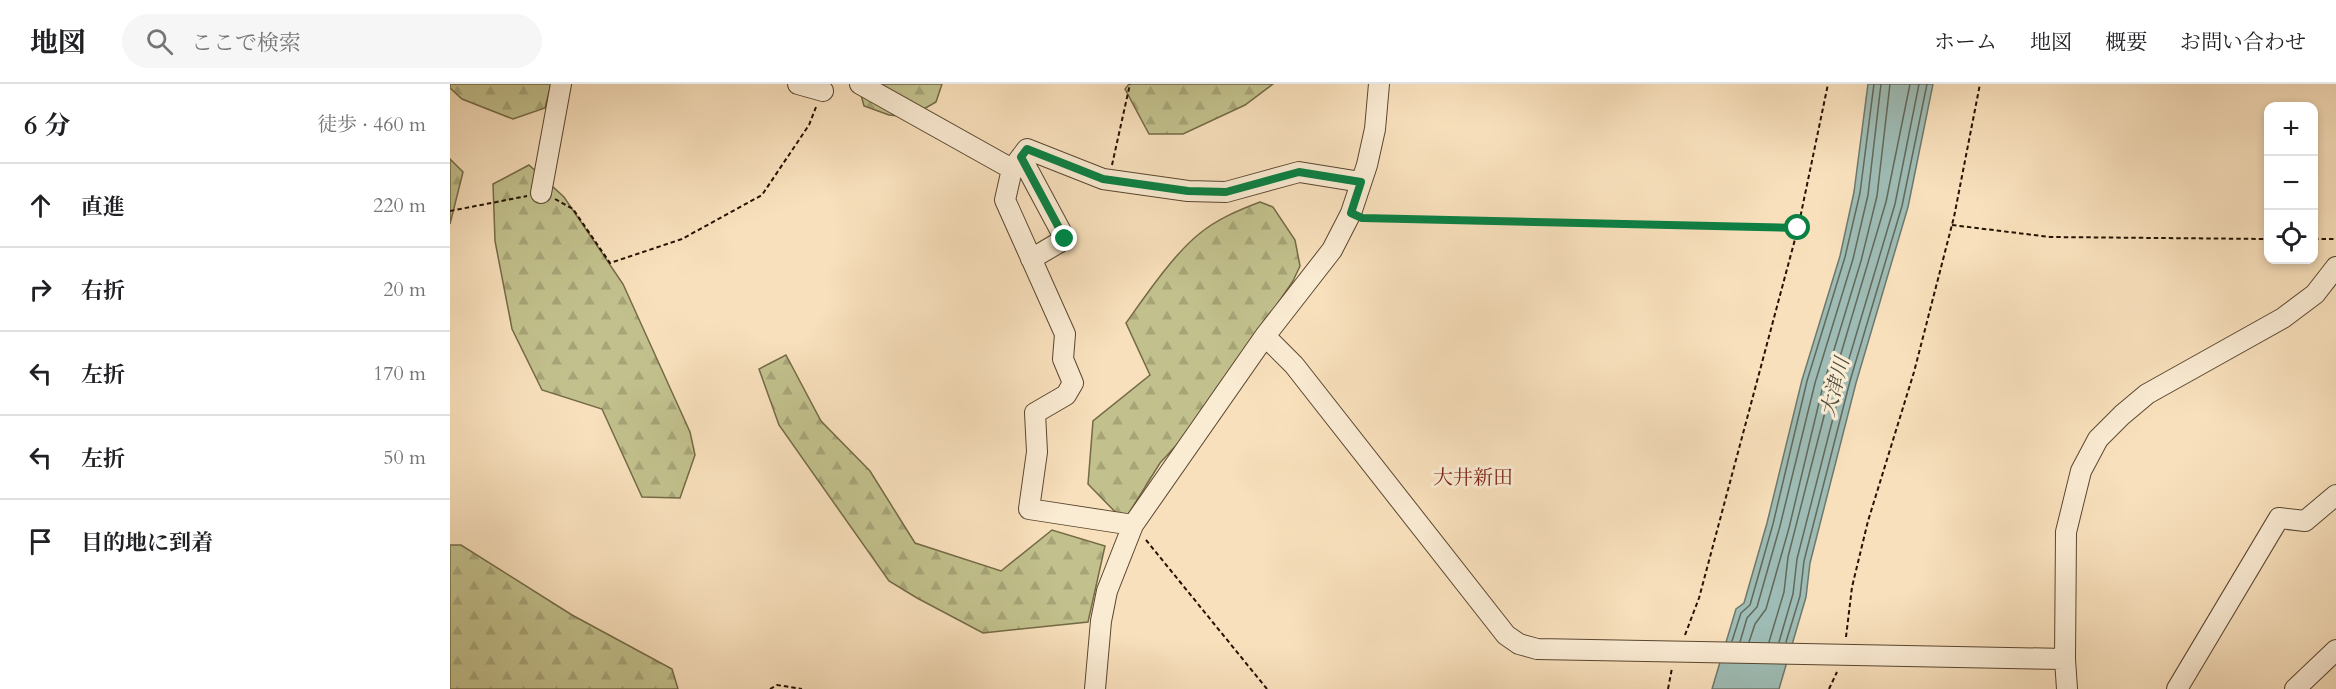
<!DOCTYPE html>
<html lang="ja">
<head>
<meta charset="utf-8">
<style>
  :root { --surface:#fff; --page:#f6f6f6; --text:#202124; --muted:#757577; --line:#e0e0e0 }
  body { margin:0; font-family:Cardo,"Noto Serif JP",serif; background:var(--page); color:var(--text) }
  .controls { position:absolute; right:18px; top:18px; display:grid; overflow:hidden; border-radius:12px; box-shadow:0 3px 9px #0003 }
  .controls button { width:54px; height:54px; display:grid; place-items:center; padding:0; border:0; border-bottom:2px solid var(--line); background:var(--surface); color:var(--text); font:30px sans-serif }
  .stop { position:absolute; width:18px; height:18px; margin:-14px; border:4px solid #0b8043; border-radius:50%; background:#fff }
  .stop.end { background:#0b8043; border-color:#fff; box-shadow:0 2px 6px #0008 }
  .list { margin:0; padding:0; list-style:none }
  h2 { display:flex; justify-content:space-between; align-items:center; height:78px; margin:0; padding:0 24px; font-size:26px }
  h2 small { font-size:20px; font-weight:400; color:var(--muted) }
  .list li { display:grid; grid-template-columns:39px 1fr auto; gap:18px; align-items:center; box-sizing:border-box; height:84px; padding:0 24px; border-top:2px solid var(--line) }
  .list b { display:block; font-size:22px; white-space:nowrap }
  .list em { font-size:20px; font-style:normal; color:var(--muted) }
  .icon { flex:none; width:33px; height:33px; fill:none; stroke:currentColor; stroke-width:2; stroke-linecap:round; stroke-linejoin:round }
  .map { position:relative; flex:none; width:1886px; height:605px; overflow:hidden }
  header { display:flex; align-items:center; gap:36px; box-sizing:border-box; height:84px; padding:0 30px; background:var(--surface); border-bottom:2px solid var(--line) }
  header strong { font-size:28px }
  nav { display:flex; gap:33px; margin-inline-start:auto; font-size:21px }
  .search { width:420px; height:54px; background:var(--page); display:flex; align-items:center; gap:15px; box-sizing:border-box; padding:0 21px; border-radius:33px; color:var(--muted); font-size:22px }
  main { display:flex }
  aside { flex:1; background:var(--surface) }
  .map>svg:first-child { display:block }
</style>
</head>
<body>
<header>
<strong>地図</strong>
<div class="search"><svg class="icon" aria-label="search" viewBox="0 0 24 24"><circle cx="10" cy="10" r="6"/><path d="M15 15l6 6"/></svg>ここで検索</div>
<nav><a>ホーム</a><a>地図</a><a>概要</a><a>お問い合わせ</a></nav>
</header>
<main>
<aside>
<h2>6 分<small>徒歩 · 460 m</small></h2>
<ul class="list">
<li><svg class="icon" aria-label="ahead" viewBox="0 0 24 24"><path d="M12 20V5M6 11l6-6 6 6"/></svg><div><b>直進</b></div><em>220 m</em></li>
<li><svg class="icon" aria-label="right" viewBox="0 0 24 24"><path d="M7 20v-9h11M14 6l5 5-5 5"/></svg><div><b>右折</b></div><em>20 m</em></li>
<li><svg class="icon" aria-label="left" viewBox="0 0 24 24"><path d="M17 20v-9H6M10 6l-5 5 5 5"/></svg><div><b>左折</b></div><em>170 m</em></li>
<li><svg class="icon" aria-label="left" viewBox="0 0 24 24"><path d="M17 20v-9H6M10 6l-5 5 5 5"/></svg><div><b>左折</b></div><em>50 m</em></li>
<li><svg class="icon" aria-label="arrive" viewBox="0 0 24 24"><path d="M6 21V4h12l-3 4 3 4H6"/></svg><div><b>目的地に到着</b></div></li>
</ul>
</aside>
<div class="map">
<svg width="1886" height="605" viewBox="0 0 1886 605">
  <defs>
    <pattern id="forest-firs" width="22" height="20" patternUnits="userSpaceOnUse" patternTransform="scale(1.5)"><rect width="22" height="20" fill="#c2c18d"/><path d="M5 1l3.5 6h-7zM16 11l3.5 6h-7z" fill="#a7a578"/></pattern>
  </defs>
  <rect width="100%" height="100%" fill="#f8e0bc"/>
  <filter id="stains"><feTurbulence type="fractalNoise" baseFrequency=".00333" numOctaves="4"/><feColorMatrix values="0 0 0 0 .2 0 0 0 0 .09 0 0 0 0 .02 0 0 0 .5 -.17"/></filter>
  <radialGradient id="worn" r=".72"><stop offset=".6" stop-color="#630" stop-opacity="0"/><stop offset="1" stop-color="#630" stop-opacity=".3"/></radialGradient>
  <!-- forest -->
  <path fill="url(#forest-firs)" stroke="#746a46" stroke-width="1.5" d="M0 0H101L95 24 63 35 12 15 0 4Z
    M408 0H492L486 18 460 33 439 31 414 22Z
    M679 0H823L795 21 733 50H699L675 5Z
    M0 75 13 88 0 140Z
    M79 81 114 113 173 200 240 348 245 371 230 414 192 413 152 325 92 306 62 245 45 157 43 100Z
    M810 118 823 123 845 156 850 182 843 197 746 340 710 379 674 437 638 400 643 337 700 291 676 239C696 211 723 171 749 150 767 135 789 126 810 118Z
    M336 271 371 337 420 387 465 459 551 487 602 446 655 462 638 538 533 549 467 514 439 497 329 341 309 285Z
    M0 461H11L122 531 222 585 228 605H0Z"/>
  <!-- water -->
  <path fill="#9ebcb5" stroke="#6e786d" stroke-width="1.5" d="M1418 0H1483L1458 123 1406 299 1360 479 1356 513 1329 605H1262L1286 525 1294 519 1317 439 1352 296 1390 172 1404 108Z"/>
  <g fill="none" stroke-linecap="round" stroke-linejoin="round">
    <!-- shore -->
    <path stroke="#62685a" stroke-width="1.5" d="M1282 557 1291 529 1300 521 1323 440 1357 297 1395 173 1410 109 1424 0
      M1290 558 1297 534 1307 523 1330 442 1365 299 1403 175 1418 111 1431 0
      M1299 558 1305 540 1316 525 1339 444 1373 302 1411 177 1427 112 1440 0
      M1319 558 1334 508 1338 473 1384 293 1436 118 1460 0
      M1329 558 1343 510 1347 475 1393 295 1445 120 1469 0
      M1336 558 1350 512 1354 477 1400 297 1452 122 1477 0"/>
    <defs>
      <path id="minor" d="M348 0 373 7
        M410 0 562 85
        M571 73 615 155 581 175
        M91 109 111 0
        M815 252 844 281 1056 551 1069 560 1087 565 1615 575
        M683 441 579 425 587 368 585 329 616 311 623 299 613 275 615 250 555 116 562 85 577 65 653 95 738 107 776 108 849 88 911 98
        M645 605 651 537 657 507 683 441 815 252 882 166 901 129 917 81 925 45 929 0
        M1617 605 1615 575 1616 448 1631 387 1648 355 1672 331 1697 310 1833 234 1865 210 1886 183
        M1727 605 1829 434 1855 437 1886 411
        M1845 605 1886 566"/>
    </defs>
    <!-- minor casing -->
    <use href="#minor" stroke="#5a462f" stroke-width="22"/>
    <!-- path -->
    <path stroke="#251300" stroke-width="2" stroke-dasharray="4.5 3" stroke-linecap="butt" d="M662 81 680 0
      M105 115 123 125 160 179 232 155 312 111 359 41 366 23
      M0 127 77 112
      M918 134 1347 144
      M1502 141 1600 153 1818 155
      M1864 155H1886
      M696 456 817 605
      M1235 551 1249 514 1348 144 1378 0
      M1396 553 1402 503 1418 437 1464 288 1504 133 1530 0
      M320 605 327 601 352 605
      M1218 605 1222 584
      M1379 605 1387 588"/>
    <!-- minor -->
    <use href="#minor" stroke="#faebd3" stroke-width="20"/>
  </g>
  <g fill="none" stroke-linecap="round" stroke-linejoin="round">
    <!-- route -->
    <path stroke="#0b8043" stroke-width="8" d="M615 155 571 73 577 65 653 95 738 107 776 108 849 88 911 98 901 129 912 134 1348 144"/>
  </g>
  <g text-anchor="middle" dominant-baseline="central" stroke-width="6" stroke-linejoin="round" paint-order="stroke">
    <!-- water labels -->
    <g font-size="20" font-style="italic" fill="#4f4e3f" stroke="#faebd3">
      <text transform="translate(1385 303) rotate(-75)">大津川</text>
    </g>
    <!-- neighbourhood labels -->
    <g font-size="20" fill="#7a1f14" stroke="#faebd3">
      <text x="1023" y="393">大井新田</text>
    </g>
  </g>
  <rect width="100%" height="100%" filter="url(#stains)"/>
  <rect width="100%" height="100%" fill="url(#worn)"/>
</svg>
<div class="controls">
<button>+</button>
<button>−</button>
<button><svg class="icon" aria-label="locate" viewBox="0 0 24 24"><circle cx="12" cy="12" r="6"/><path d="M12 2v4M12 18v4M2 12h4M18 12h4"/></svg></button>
</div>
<div class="stop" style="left:1348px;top:144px"></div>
<div class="stop end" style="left:615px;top:155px"></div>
</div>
</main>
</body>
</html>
